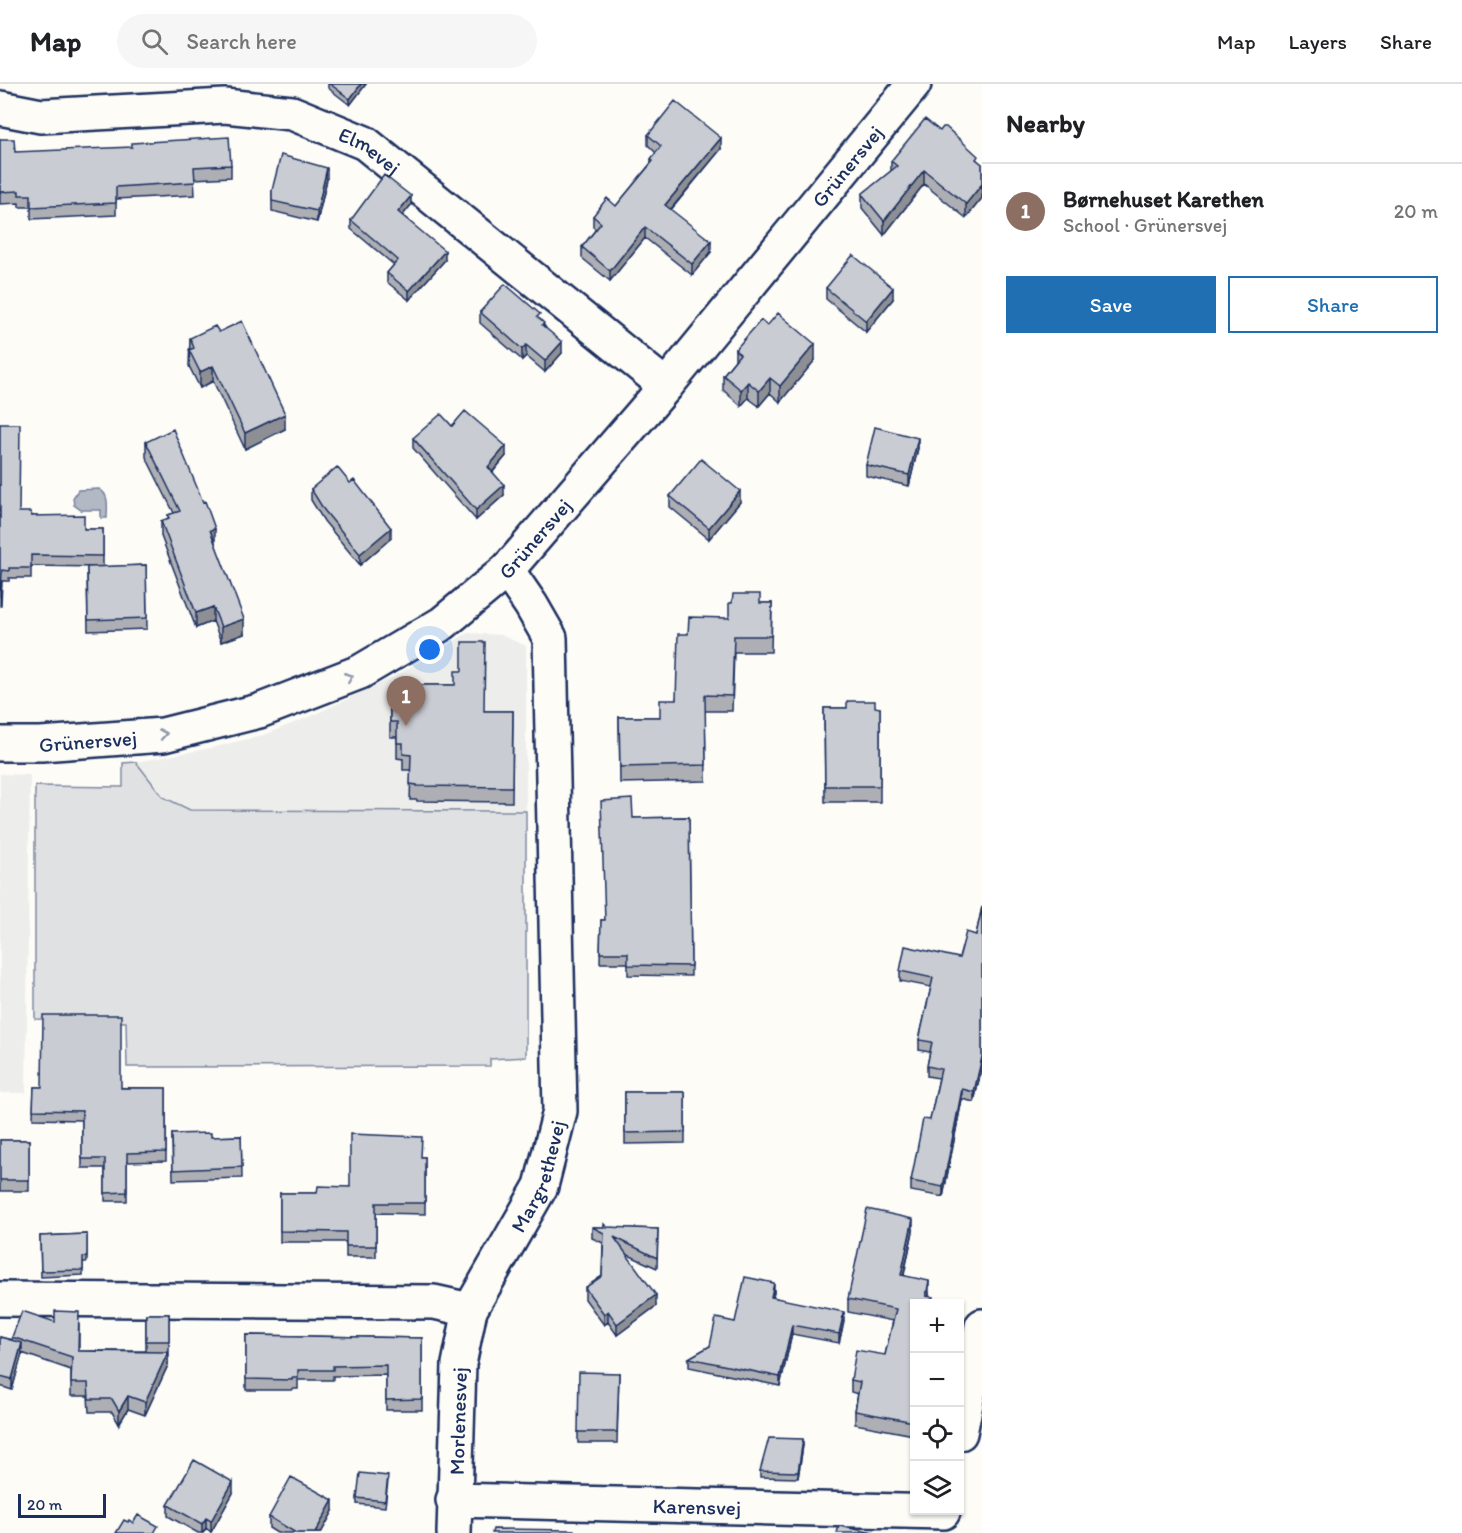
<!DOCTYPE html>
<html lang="en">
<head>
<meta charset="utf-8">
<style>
  :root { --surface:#fff; --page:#f6f6f6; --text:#202124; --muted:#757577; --line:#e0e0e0; --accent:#1f6fb2 }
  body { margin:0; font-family:Itim,sans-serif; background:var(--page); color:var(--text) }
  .controls { position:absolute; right:18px; bottom:18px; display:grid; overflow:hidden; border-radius:0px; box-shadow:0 2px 4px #0004 }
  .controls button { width:54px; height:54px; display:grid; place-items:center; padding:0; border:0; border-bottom:2px solid var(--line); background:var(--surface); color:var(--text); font:30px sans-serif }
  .scale { position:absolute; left:18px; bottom:15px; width:88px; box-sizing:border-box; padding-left:6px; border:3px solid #1b2f5e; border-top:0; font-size:16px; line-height:21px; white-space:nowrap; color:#1b2f5e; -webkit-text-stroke:4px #fdfcf7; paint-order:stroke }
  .you { position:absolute; left:430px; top:566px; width:21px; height:21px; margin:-15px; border:4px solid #fff; border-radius:50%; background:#1a73e8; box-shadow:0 0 0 9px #1a73e833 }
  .badge { display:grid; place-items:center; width:39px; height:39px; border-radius:50%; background:var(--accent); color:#fff; font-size:20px; font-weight:700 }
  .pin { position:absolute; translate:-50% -50px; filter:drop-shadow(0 2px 3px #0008) }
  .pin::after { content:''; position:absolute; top:32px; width:21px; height:18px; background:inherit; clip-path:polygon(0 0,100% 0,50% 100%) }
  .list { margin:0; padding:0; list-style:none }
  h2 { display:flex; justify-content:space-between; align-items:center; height:78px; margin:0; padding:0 24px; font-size:26px }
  h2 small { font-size:20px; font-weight:400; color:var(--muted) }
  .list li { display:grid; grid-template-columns:39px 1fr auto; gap:18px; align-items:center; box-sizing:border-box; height:96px; padding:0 24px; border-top:2px solid var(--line) }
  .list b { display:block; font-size:22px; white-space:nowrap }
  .list p { margin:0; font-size:20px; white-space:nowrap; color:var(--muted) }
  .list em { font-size:20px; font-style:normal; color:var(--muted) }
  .actions { display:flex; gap:12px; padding:18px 24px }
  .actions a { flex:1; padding:14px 0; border:2px solid var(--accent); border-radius:0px; text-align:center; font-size:21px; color:var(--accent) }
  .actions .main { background:var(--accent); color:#fff }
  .icon { flex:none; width:33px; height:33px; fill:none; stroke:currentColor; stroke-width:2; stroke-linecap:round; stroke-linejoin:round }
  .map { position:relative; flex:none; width:982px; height:1449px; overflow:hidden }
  header { display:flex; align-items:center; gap:36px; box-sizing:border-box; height:84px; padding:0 30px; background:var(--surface); border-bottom:2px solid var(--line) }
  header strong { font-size:28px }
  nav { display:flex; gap:33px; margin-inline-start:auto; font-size:21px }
  .search { width:420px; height:54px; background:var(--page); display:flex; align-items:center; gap:15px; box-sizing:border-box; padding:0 21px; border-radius:33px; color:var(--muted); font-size:22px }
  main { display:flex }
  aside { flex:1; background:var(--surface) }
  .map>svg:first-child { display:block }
</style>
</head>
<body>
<header>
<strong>Map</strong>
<div class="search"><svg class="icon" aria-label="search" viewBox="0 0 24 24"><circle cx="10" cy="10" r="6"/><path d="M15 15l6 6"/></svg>Search here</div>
<nav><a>Map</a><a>Layers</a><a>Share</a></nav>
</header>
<main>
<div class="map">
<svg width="982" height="1449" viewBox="0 0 982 1449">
  <rect width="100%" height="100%" fill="#fdfcf7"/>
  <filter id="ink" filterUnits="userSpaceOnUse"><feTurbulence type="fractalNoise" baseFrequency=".0167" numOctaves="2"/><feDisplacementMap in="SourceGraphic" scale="12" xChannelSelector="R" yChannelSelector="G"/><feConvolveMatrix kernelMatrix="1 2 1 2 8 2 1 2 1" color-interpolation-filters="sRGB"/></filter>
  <g filter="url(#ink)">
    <!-- built -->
    <path fill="#edeeec" d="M468 549 501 551 526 562V727L190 726 163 713 136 678 211 664 263 651 309 633 392 594Z
      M0 690 30 691 26 1009H0Z"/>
    <!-- green -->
    <path fill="#e0e1e3" stroke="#7e88a0" stroke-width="1.5" d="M136 678 163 713 190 726 526 727V973L490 975V982L129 983H127L126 938 35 935V702L123 703V679Z"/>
    <!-- water -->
    <path fill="#b3b8c5" stroke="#76819c" stroke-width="1.5" d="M99 405C110 411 107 423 107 434H101V426H81L74 421 73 414 78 406Z"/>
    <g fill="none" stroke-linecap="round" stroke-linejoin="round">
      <defs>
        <g id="minor">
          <path id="s1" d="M0 24 41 32 225 22 292 29 365 59 666 302"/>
          <path id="s2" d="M0 660H41L163 651 259 627 360 588 443 539 507 486 666 302 914 0"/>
          <path id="s3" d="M0 1215 434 1218 470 1226 541 1102 560 1027 550 554 531 521 507 486"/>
          <path d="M960 1349 982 1242"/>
          <path id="s4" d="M453 1416 943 1428"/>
          <path id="s5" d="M454 1449 459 1280 470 1226"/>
        </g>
      </defs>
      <!-- minor casing -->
      <use href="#minor" stroke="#1b2f5e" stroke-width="38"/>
      <!-- minor -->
      <use href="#minor" stroke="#fdfcf7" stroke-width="33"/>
    </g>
    <!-- wall -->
    <path fill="#adafb5" stroke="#1b2f5e" stroke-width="1.5" d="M328 0H366L350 21 328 4Z
      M940 47 982 80V114L966 134 924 100 884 151 862 124V110L891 87V77Z
      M648 51 721 65 671 126 711 168 692 191 645 154 610 197 582 174V163L596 145 593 143V132L616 122 651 79V75L656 69 648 61Z
      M0 55 15 68 231 81V93L194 95 195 111 116 115V131L31 135V123H19V119L0 120Z
      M327 95 317 138 272 127V106Z
      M411 121 403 131 445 176 409 216 387 198V189L394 181 351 145V136Z
      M826 204 893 215 866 248 826 215Z
      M480 228 540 235 562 269 545 288 526 272 522 276 480 239Z
      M767 242 815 276 780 318 770 309 759 322 748 314 741 322 723 306V291L735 276V266Z
      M219 248 285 345 245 365 213 297 200 304 189 282 190 254Z
      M0 340 19 428 84 445H103V483L146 481 147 545 88 547 87 483H100L31 482V494H9V497H2L1 522H0Z
      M452 342 506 372 493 388 504 411 476 436 413 364V354Z
      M146 358 215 459 244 550 221 558 213 537 196 544 161 452V437L168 435V431L174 429 146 373Z
      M918 364 909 402 866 392V381Z
      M311 405 391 454 360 481 324 437 311 416Z
      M670 412 740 418 709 455 670 423Z
      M760 519H772L771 568H734L732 627H705L706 697 620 699 619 633H660L676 616 688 550 729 534Z
      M462 587 484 627H513L512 718 417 717V716H410L411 686H403V675L397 674V653H390V601H455Z
      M824 624H880V718H825Z
      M689 733 691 892 628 891V879H600L601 836H605L633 734Z
      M982 823V982L974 1018 962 1015 943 1113 911 1107V1097L930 1036 939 994 927 992V982L930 968 919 966V956L931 903 900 897V887L959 874 976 851Z
      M34 1003 166 1004V1077L127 1078V1117H105V1084H82V1036L33 1035Z
      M625 1008H685V1059L625 1060Z
      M172 1050 211 1053 241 1052 242 1094 173 1096Z
      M0 1056H29V1107H0Z
      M422 1073H425V1130L376 1129V1173H346V1158H280V1109H317L350 1103Z
      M592 1143 658 1145 657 1184 626 1170 656 1222 617 1251 608 1238 604 1241 585 1215V1204L602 1192 603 1159 592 1154Z
      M913 1147 904 1191 929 1209V1212L933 1220 914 1351 855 1340V1327L858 1310 851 1308V1296L885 1271 893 1237 848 1228V1215Z
      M87 1150V1178H83V1191L41 1193 40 1152Z
      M774 1208 773 1213 844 1237 839 1259 792 1250 780 1302 689 1283V1274L710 1262 735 1238Z
      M146 1230H169V1273H168V1281L145 1331 128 1325 119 1340 112 1328H89L88 1312H71V1286L22 1269 12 1306 0 1302V1253L12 1256V1253L55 1238 79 1241V1267H146Z
      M246 1251 422 1254V1326H386V1291L333 1292V1296H298V1305H292V1306H246Z
      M619 1289 617 1359H578V1348Z
      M803 1361 798 1394 760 1393V1387Z
      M388 1397 385 1423 357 1420V1414Z
      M233 1409 211 1448 206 1444 203 1449H198L168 1432V1421Z
      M333 1427 321 1449H277L269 1444V1433Z"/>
    <!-- shaded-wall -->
    <path fill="#8d8f94" stroke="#1b2f5e" stroke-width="1.5" d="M361 0H366L350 21V15Z
      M721 54V65L665 132V121Z
      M327 84V95L317 138V127Z
      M924 86V100L884 151V137Z
      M982 100V114L966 134V120Z
      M411 112V121L398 137V128Z
      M645 143V154L610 197V187Z
      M711 157V168L692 191V180Z
      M445 167V176L409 216V207Z
      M893 204V215L866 248V237Z
      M562 258V269L545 288V277Z
      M815 260V276L780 318V302Z
      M526 261V272L522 276V265Z
      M213 282V297L200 304V288Z
      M770 294V309L759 322V307Z
      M748 298V314L741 322V306Z
      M285 330V345L245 365V349Z
      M918 354V364L909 402V391Z
      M506 362V372L488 393V383Z
      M504 401V411L476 436V426Z
      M740 407V418L709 455V444Z
      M391 444V454L360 481V470Z
      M215 445V460L210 446Z
      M213 523V537L196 544V529Z
      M244 535V550L221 558V543Z
      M982 973V982L974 1018V1008Z
      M962 1005V1015L943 1113V1103Z
      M913 1135V1147L901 1203V1191Z
      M929 1197V1209L927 1220 926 1212Z
      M774 1199V1208L771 1222V1213Z
      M656 1211V1222L617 1251V1240Z
      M608 1227V1238L604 1241V1230Z
      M844 1228V1237L839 1259V1250Z
      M792 1241V1250L780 1302V1293Z
      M22 1259V1270L12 1306V1295Z
      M168 1268V1281L145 1331V1318Z
      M128 1312V1325L119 1340V1327Z
      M803 1355V1361L798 1394V1388Z
      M233 1398V1409L211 1448V1437Z
      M333 1416V1427L321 1449H315Z
      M206 1434V1444L203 1449H202V1440Z"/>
    <!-- building -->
    <path fill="#c9ccd3" stroke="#1b2f5e" stroke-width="1.5" d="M330 0H361L350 15Z
      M675 17 721 54 665 121 711 157 692 180 645 143 610 187 582 163 601 139 593 132 607 114 616 122 653 77 651 75 661 62 648 51Z
      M925 35 940 47 943 43H946L978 72 976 75 982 80V100L966 120 924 86 884 137 862 110 897 82 891 77Z
      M229 53 231 81 194 83 195 98 116 103V119L31 123V111H19V107L0 108V55H14L15 68 132 63V59Z
      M281 71 327 84 317 127 272 117V106Z
      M384 91 411 112 398 128 445 167 409 207 387 189 398 176 351 136Z
      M853 171 893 204 866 237 826 204Z
      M505 200 540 230 537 233 544 239 542 241 562 258 545 277 526 261 522 265 480 228Z
      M778 229 815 260 780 302 770 294 759 307 748 298 741 306 723 291 740 270 735 266 761 236 767 242Z
      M242 237 285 330 245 349 213 282 200 288 189 266 194 264 190 254 215 242 219 248Z
      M465 327 506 362 488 383 504 401 476 426 413 354 441 330 452 342Z
      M0 340H20L19 428H31V432L84 431V445H103V472L31 471V484H9V487L2 486 1 512H0Z
      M875 343 918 354 909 391 866 381Z
      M173 345 203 418 205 417 215 445 210 446 244 535 221 543 213 523 196 529 161 437 169 434 168 431 180 427 146 358Z
      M701 375 740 407 709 444 670 412Z
      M337 383 350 399 354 396 391 444 360 470 324 426 311 405Z
      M146 481 147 534 88 536 87 483Z
      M733 510H760V519H772L771 552H734L732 612 705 611 706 681 620 683 619 633H660V616H676L678 550H688L689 533 729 534V519H732Z
      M462 558H485L484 627H513L512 703 417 702V701L410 700 411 671 403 670V659H397V638H390V601H455V587H462Z
      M847 617H875V623L880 624V702H825L824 624H847Z
      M632 715 633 734 689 733 691 882 628 881V869H600L601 836H605L601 717Z
      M982 823V973L974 1008 962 1005 943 1103 911 1097 923 1035 930 1036 941 985 927 982 932 958 919 956 933 894 900 887 905 862 959 874 966 848 976 851Z
      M43 931H121V1004H166V1068L127 1069V1108L105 1109V1075H82V1027L33 1026 34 1003H42Z
      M625 1008H685V1048L625 1049Z
      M211 1049V1053L241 1052 242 1083 173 1086 172 1050Z
      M350 1050 422 1053 421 1073H425V1119H376V1162H346V1148L280 1147V1109H317L318 1102 350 1103Z
      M0 1056H29V1096H0Z
      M867 1125 913 1135 901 1191 929 1197 926 1212 933 1213 932 1220H915L914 1338 855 1327 860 1298 851 1296 856 1266 885 1271 896 1225 848 1215Z
      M604 1140 607 1143 658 1145 657 1174 614 1153 656 1211 617 1240 608 1227 604 1230 585 1204 602 1192 604 1149 592 1143H604Z
      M87 1150V1173H83V1186L41 1187 40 1152Z
      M745 1193 774 1199 771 1213 844 1228 839 1250 792 1241 780 1293 689 1274 710 1262 716 1234 735 1238Z
      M22 1227 55 1238V1227L79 1228 78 1267 168 1268 145 1318 128 1312 119 1327 112 1315H89L88 1299H71L72 1273 12 1253Z
      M146 1230H169V1257H146Z
      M246 1251 422 1254V1315L386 1316V1281L333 1282V1286H298V1294H292V1296L246 1295Z
      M0 1253 22 1259 12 1295 0 1292Z
      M579 1288 619 1289 617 1348H578Z
      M769 1354 803 1355 798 1388 760 1387Z
      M194 1376 233 1398 211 1437 206 1434 202 1440 168 1421Z
      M360 1389 388 1392 385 1417 357 1414Z
      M291 1393 333 1416 315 1449H296L269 1433Z
      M138 1431 158 1442 154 1449H116L124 1436 128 1438 129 1436 133 1439Z
      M839 1442 874 1449H837Z
      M493 1445 574 1446V1449H492Z"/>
    <!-- one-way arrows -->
    <defs><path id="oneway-chevron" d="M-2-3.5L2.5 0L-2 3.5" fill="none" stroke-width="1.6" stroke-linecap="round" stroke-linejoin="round" transform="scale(1.5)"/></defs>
    <g stroke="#8c96aa">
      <use href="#oneway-chevron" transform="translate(349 593) rotate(-22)"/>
      <use href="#oneway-chevron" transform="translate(163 650) rotate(-10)"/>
    </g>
  </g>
  <g text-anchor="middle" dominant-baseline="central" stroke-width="4.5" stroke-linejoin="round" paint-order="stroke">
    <!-- street labels -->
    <g font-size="21" fill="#1b2f5e" stroke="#fdfcf7">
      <text stroke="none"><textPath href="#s1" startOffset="380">Elmevej</textPath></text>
      <text stroke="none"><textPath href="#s2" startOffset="1078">Grünersvej</textPath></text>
      <text stroke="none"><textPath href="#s2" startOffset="592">Grünersvej</textPath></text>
      <text stroke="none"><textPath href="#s2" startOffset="88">Grünersvej</textPath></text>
      <text stroke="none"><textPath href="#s3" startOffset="622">Margrethevej</textPath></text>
      <text stroke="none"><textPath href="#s5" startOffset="112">Morlenesvej</textPath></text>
      <text stroke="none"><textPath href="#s4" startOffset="244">Karensvej</textPath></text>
    </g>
  </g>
</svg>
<div class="controls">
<button>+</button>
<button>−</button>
<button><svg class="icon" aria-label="locate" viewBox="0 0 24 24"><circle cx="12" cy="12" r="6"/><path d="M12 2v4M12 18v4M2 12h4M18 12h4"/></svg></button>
<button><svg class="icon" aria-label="layers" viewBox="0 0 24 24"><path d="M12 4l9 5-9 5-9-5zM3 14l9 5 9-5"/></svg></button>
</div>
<div class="scale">20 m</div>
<div class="you"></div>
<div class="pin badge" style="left:406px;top:642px;background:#8d6e63">1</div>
</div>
<aside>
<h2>Nearby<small></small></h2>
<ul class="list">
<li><span class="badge" style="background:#8d6e63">1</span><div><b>Børnehuset Karethen</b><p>School · Grünersvej</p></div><em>20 m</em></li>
</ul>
<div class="actions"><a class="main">Save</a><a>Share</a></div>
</aside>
</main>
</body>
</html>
